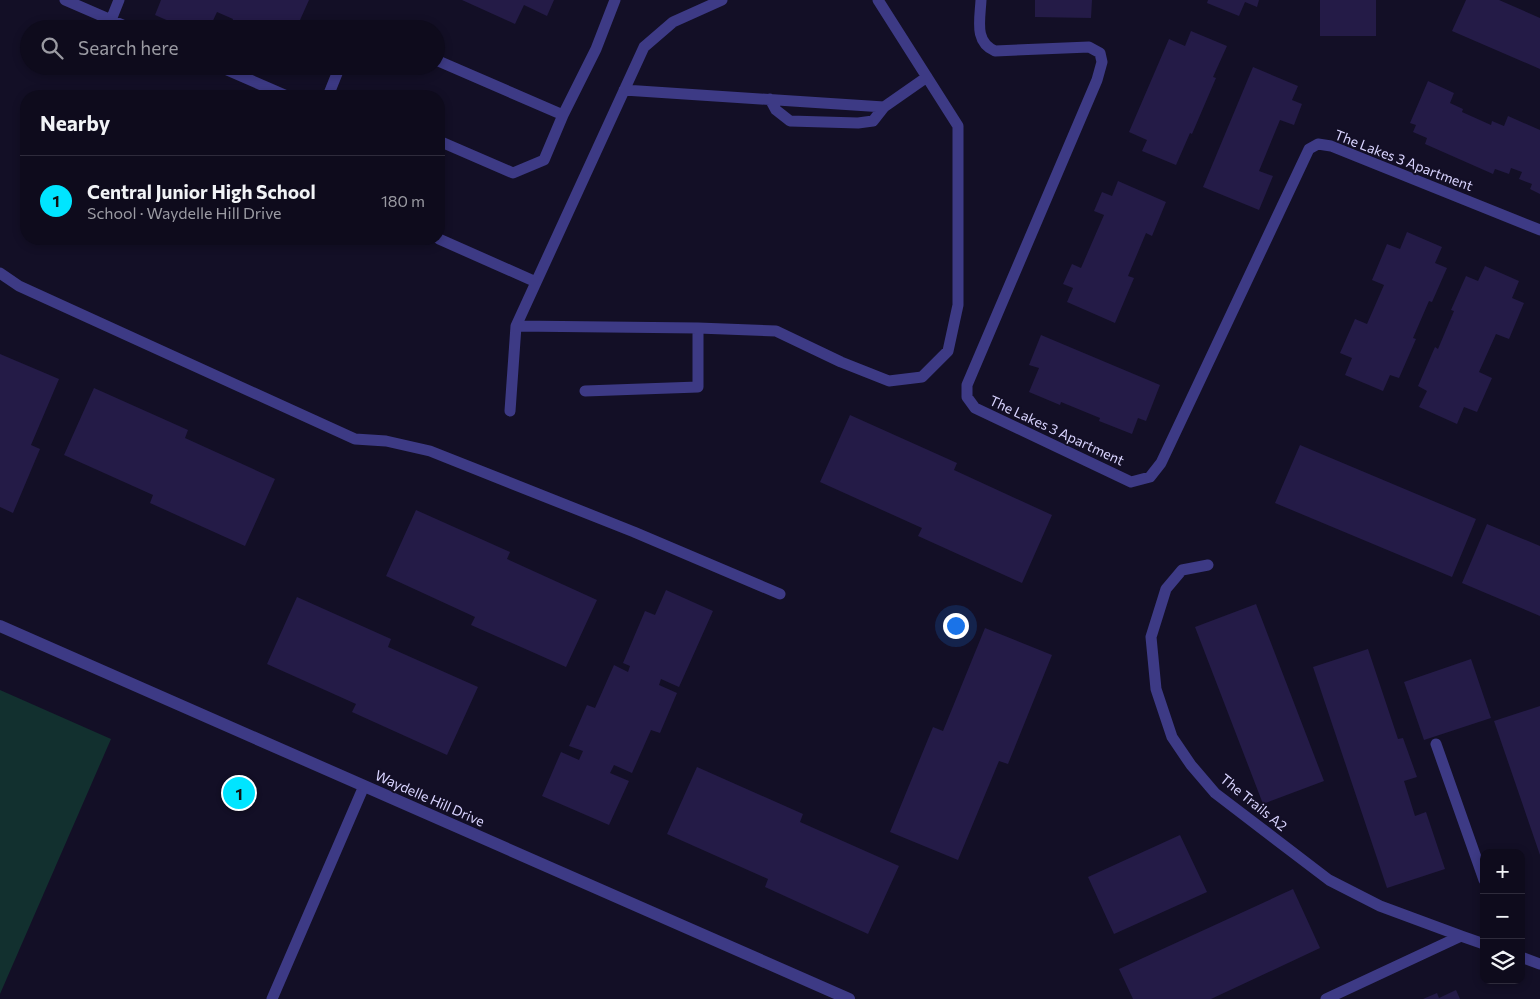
<!DOCTYPE html>
<html lang="en">
<head>
<meta charset="utf-8">
<style>
  :root { --surface:#0e0b1c; --page:#1c1929; --text:#f1f3f6; --muted:#9b9ba3; --line:#2e2b3b; --accent:#00e5ff }
  body { margin:0; font-family:Commissioner,sans-serif; background:var(--page); color:var(--text) }
  .controls { position:absolute; right:15px; bottom:15px; display:grid; overflow:hidden; border-radius:10px; box-shadow:0 2px 8px #0003 }
  .controls button { width:45px; height:45px; display:grid; place-items:center; padding:0; border:0; border-bottom:1px solid var(--line); background:var(--surface); color:var(--text); font:25px sans-serif }
  .you { position:absolute; left:955px; top:625px; width:18px; height:18px; margin:-12px; border:4px solid #fff; border-radius:50%; background:#1a73e8; box-shadow:0 0 0 8px #1a73e833 }
  .badge { display:grid; place-items:center; width:32px; height:32px; border-radius:50%; background:var(--accent); color:#111; font-size:16px; font-weight:700 }
  .pin { position:absolute; translate:-50% -50%; border:2px solid #fff; box-shadow:0 1px 5px #0006 }
  .list { margin:0; padding:0; list-style:none }
  h2 { display:flex; justify-content:space-between; align-items:center; height:65px; margin:0; padding:0 20px; font-size:21px }
  h2 small { font-size:16px; font-weight:400; color:var(--muted) }
  .list li { display:grid; grid-template-columns:32px 1fr auto; gap:15px; align-items:center; box-sizing:border-box; height:90px; padding:0 20px; border-top:1px solid var(--line) }
  .list b { display:block; font-size:19px; white-space:nowrap }
  .list p { margin:0; font-size:16px; white-space:nowrap; color:var(--muted) }
  .list em { font-size:16px; font-style:normal; color:var(--muted) }
  .icon { flex:none; width:28px; height:28px; fill:none; stroke:currentColor; stroke-width:2; stroke-linecap:round; stroke-linejoin:round }
  .map { position:relative; flex:none; width:1540px; height:999px; overflow:hidden }
  .search { position:absolute; background:var(--surface); box-shadow:0 2px 8px #0003; left:20px; top:20px; width:425px; height:55px; display:flex; align-items:center; gap:12px; box-sizing:border-box; padding:0 18px; border-radius:28px; color:var(--muted); font-size:19px }
  .panel { position:absolute; background:var(--surface); box-shadow:0 2px 8px #0003; left:20px; top:90px; width:425px; height:155px; border-radius:20px }
  .map>svg:first-child { display:block }
</style>
</head>
<body>
<div class="map">
<svg width="1540" height="999" viewBox="0 0 1540 999">
  <rect width="100%" height="100%" fill="#130f26"/>
  <!-- green -->
  <path fill="#12302f" d="M0 690 111 739 0 994Z"/>
  <!-- building -->
  <path fill="#241b47" d="M161 0H309L296 29H239L231 25 233 19 217 12 209 29H187L155 15Z
    M462 0H554L547 16 524 5 515 24Z
    M1035 0H1092L1091 18 1035 17Z
    M1208 0H1259L1257 7 1245 2 1239 16 1207 3Z
    M1320 0H1376V36H1320Z
    M1466 0H1499L1540 18V69L1452 31Z
    M1191 31 1227 46 1213 77 1216 78 1192 134 1190 133 1176 165 1142 151 1147 140 1129 132 1169 39 1185 46Z
    M1253 67 1298 86 1292 100 1302 104 1294 125 1280 120 1259 171 1273 176 1259 210 1203 187Z
    M1428 81 1454 93 1450 103 1463 109 1462 112 1491 125 1492 121 1504 126 1508 116 1540 130V194L1530 189 1532 184 1519 179 1522 172 1511 168 1509 174 1495 169 1493 174 1425 144 1427 138 1413 132 1416 125 1410 123Z
    M1118 181 1166 202 1152 236 1146 233 1128 276 1134 278 1115 323 1067 302 1073 288 1063 284 1072 264 1081 268 1104 215 1094 211 1102 192 1112 196Z
    M1407 232 1442 247 1435 263 1447 268 1432 302 1429 301 1413 338 1416 339 1399 378 1390 375 1383 391 1345 375 1352 358 1340 353 1355 319 1367 324 1384 285 1372 280 1387 244 1400 249Z
    M1485 266 1519 281 1512 298 1524 303 1509 339 1496 334 1479 372 1492 378 1477 412 1464 407 1457 424 1419 407 1427 391 1418 386 1435 347 1438 349 1454 311 1451 310 1466 276 1478 281Z
    M1041 335 1160 385 1146 421 1138 418 1132 434 1099 421 1100 418 1061 402 1060 405 1029 392 1039 368 1029 365Z
    M0 354 59 379 31 445 40 449 13 513 0 507Z
    M94 388 188 430 185 438 275 479 245 546 150 503 153 495 64 455Z
    M850 415 957 463 954 470 1052 515 1022 583 918 536 922 528 820 482Z
    M1300 445 1476 519 1452 577 1275 503Z
    M416 510 510 552 507 559 597 600 566 667 471 625 475 617 386 576Z
    M1487 524 1540 546V616L1462 583Z
    M666 590 713 611 679 687 661 679 659 685 677 693 660 733 651 730 632 773 614 765 610 773 629 781 609 825 542 796 561 752 579 760 583 751 569 746 587 705 595 708 614 665 628 672 630 666 623 663 645 611 655 615Z
    M297 597 391 639 388 647 478 687 447 755 352 712 356 704 267 664Z
    M1256 604 1324 781 1263 804 1195 627Z
    M985 628 1052 655 1008 764 999 761 958 860 890 832 933 727 943 731Z
    M1368 649 1398 739 1403 738 1417 777 1404 781 1415 816 1426 812 1445 869 1387 888 1313 667Z
    M1471 659 1491 718 1424 740 1404 682Z
    M1540 706V855L1494 721Z
    M697 767 803 814 800 822 899 866 868 934 765 887 768 879 667 834Z
    M1180 835 1207 892 1114 934 1088 877Z
    M1293 889 1320 948 1211 999H1133L1119 969Z
    M1456 990 1460 999H1423L1437 993 1439 998Z"/>
  <g fill="none" stroke-linecap="round" stroke-linejoin="round">
    <!-- lane -->
    <path stroke="#3d3a85" stroke-width="11" d="M65 0 132 29
      M722 0 673 22 644 47 516 326 698 328 776 331 841 362 889 381 922 377 948 351 958 305V126L878 0
      M981 0C980 20 974 42 995 51L1089 47 1100 53 1102 62 1097 80 967 385V397L975 408 1131 482 1150 477 1161 463 1309 149 1318 144 1331 146 1540 230
      M111 20 119 0
      M436 60 563 115
      M218 66 287 96
      M624 90 884 107 927 77
      M328 96 340 66
      M770 99 776 110 790 121 858 123 873 121 884 107
      M439 141 513 173 544 160 563 115 596 49 615 0
      M439 239 536 282
      M0 273 19 286 355 439 386 441 430 451 634 532 780 594
      M585 391 698 387V328
      M510 411 516 326
      M1208 565 1182 570 1166 589 1151 637 1156 689 1172 737 1191 765 1215 793 1329 880 1380 906 1461 936
      M1436 744 1484 880
      M1521 957 1540 964
      M272 999 364 786
      M1326 999 1461 936 1484 944"/>
    <!-- street -->
    <path stroke="#3d3a85" stroke-width="12" d="M0 626 849 999"/>
  </g>
  <g text-anchor="middle" dominant-baseline="central" stroke-width="4" stroke-linejoin="round" paint-order="stroke">
    <!-- street labels -->
    <g font-size="14" fill="#d9d4ff" stroke="#130f26">
      <text transform="translate(1404 160) rotate(21)">The Lakes 3 Apartment</text>
      <text transform="translate(1057 430) rotate(25)">The Lakes 3 Apartment</text>
      <text transform="translate(430 798) rotate(24)">Waydelle Hill Drive</text>
      <text transform="translate(1254 802) rotate(39)">The Trails A2</text>
    </g>
  </g>
</svg>
<div class="controls">
<button>+</button>
<button>−</button>
<button><svg class="icon" aria-label="layers" viewBox="0 0 24 24"><path d="M12 4l9 5-9 5-9-5zM3 14l9 5 9-5"/></svg></button>
</div>
<div class="you"></div>
<div class="pin badge" style="left:239px;top:793px">1</div>
<div class="search"><svg class="icon" aria-label="search" viewBox="0 0 24 24"><circle cx="10" cy="10" r="6"/><path d="M15 15l6 6"/></svg>Search here</div>
<section class="panel">
<h2>Nearby<small></small></h2>
<ul class="list">
<li><span class="badge">1</span><div><b>Central Junior High School</b><p>School · Waydelle Hill Drive</p></div><em>180 m</em></li>
</ul>
</section>
</div>
</body>
</html>
